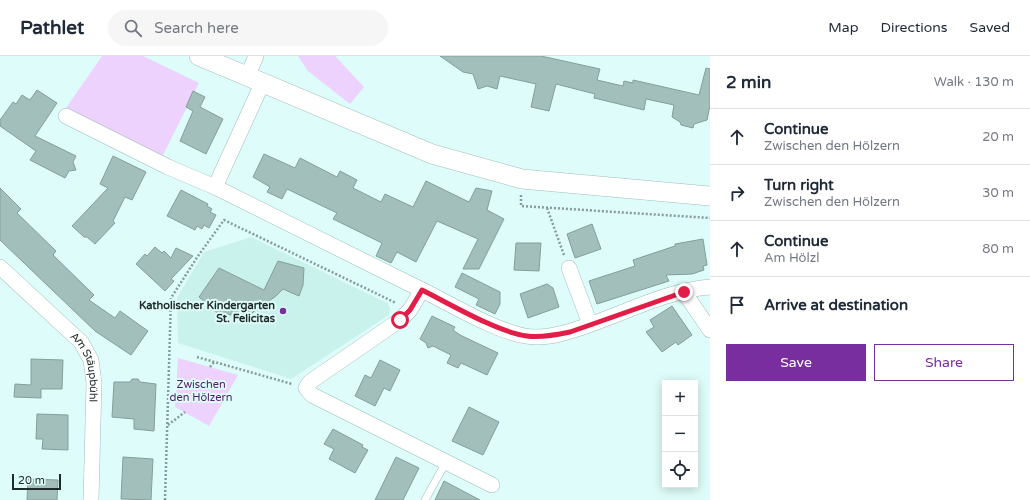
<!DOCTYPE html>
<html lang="en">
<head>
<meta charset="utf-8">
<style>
  :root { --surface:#fff; --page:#f6f6f7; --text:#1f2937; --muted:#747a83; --line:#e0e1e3; --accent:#792ea0 }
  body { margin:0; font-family:"Varela Round",sans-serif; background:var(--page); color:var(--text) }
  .controls { position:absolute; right:12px; bottom:12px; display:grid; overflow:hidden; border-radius:0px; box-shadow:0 2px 10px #0003 }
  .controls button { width:36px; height:36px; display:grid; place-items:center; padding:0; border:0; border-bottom:1px solid var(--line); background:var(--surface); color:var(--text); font:20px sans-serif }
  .scale { position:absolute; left:12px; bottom:10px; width:49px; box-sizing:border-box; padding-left:4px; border:2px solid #1f2b2a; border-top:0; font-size:11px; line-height:14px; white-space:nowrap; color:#1f2b2a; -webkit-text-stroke:3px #defcf9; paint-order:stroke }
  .stop { position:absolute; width:12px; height:12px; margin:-9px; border:3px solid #e11d48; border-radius:50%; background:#fff }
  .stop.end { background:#e11d48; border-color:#fff; box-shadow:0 1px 4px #0008 }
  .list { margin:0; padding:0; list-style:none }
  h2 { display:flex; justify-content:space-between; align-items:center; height:52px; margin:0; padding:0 16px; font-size:17px }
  h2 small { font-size:13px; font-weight:400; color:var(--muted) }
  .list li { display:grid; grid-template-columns:26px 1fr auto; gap:12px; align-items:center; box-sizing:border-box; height:56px; padding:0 16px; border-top:1px solid var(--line) }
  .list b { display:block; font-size:15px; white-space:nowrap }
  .list p { margin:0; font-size:13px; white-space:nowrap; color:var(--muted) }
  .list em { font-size:13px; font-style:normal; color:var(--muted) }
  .actions { display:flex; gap:8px; padding:12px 16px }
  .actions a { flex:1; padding:9px 0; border:1px solid var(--accent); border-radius:0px; text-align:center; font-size:14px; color:var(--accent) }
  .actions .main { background:var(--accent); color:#fff }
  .icon { flex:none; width:22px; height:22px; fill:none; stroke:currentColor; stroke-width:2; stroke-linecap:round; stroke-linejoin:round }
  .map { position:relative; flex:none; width:710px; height:444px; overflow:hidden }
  header { display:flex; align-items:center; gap:24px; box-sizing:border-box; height:56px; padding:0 20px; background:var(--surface); border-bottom:1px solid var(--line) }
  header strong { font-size:19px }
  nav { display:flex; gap:22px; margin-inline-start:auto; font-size:14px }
  .search { width:280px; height:36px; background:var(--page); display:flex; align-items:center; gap:10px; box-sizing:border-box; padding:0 14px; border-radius:22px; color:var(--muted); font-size:15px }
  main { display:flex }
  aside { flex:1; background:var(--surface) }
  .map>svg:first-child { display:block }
</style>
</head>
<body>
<header>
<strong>Pathlet</strong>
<div class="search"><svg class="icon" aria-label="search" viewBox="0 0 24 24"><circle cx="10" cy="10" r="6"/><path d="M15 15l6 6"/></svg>Search here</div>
<nav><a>Map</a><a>Directions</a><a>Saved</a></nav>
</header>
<main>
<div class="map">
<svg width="710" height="444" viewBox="0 0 710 444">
  <rect width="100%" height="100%" fill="#defcf9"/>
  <!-- built -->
  <path fill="#caf2ed" d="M251 181 387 247 390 252 389 259 291 323 178 287 177 242 204 196Z"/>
  <!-- green -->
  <path fill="#ecd2fd" d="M102 0H143L199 27 162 101 66 52Z
    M298 0H335L364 31 350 48 308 15Z
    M178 302 238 319 209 370 175 351Z"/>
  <!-- building -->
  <path fill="#a2bfbc" stroke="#839f9c" d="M440 0H541L600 13 597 24 623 30 624 25 633 27V24L699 39 706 12 710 13V49L707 64 694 68 693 72 681 69 680 66 672 61 674 49 646 43 644 54 594 42 595 38 556 28 549 55 531 51 536 28 500 20 497 33 487 30 478 33 473 18 463 16Z
    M37 34 57 47 35 80 76 100 73 106 76 114 69 115 65 122 30 104 36 95 0 70V64L13 46 16 48 22 39 30 44Z
    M193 35 205 41 200 51 223 63 206 98 180 85 193 55 186 51Z
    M264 98 295 112 300 102 337 121 340 115 357 124 353 132 381 146 385 138 413 151 426 125 469 146 476 132 492 135 487 154 504 163 479 213H463L478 183 437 165 416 206 397 196 391 207 376 200 382 187 333 163 337 157 287 133 282 143 267 136 270 131 253 121Z
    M113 100 146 116 132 144 125 141 113 165 115 167 95 188 87 181H84L72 170 108 132 100 128Z
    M0 132 21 153 17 157 56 195 53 199 94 239 89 244 115 262 120 255 148 275 131 299 95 275 0 184Z
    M181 134 208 148 207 150 212 153 210 156 216 159 209 172 204 169 202 173 197 170 195 174 167 160Z
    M592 168 601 193 575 202 567 178Z
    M703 183 707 209 703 210 704 214 692 218 666 219 669 225 597 248 589 225 635 210 633 204 675 190V188Z
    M516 187H541L539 215 514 214Z
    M155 191 162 197 164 195 171 202 176 192 193 200 171 223 174 225 165 235 136 208 145 198 147 200Z
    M278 205 304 212 303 229 299 240 283 233 276 240 252 257 254 254 232 259 217 257 199 241 219 212 264 234Z
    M462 217 500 236V248L495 258 476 249 479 243 455 231Z
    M547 228 553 232 559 251 528 262 520 238Z
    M672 250 692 279 678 289 676 286 662 296 646 276 654 271 650 264Z
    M432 260 455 271 453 274 460 279 498 297 487 319 461 307 458 312 447 307 451 299 433 290 428 292 426 287 420 283Z
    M31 303 63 304 62 333H41V342L14 341 15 328 31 329Z
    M380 304 400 314 390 335 384 332 375 350 355 340 365 319 371 322Z
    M132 323H138L140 326 156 328 154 375 134 373V363L112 361 114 326H130Z
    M469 351 499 366 483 399 452 385Z
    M37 358 68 359V394L42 393 43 383H36Z
    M333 373 363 389 362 391 368 394 355 417 329 403 334 393 324 388Z
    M123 401 153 403 151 444 121 443Z
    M396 401 419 412 403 444H375Z
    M28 423 58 424 57 444H27Z
    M444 425 480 444H435Z"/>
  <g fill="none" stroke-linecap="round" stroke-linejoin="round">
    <defs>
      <path id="service" d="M425 444 446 406"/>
      <g id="minor">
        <path d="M247 21 256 0"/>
        <path d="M262 28 215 131 422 234 410 254 400 264 310 326 306 332 312 339 492 429"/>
        <path d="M66 60 168 111 215 131"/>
        <path id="s1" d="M0 211 81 286 91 304 94 327 91 444"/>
        <path d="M569 212 590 268"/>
        <path d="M422 234C453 249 493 274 525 280 549 284 575 274 597 266 633 253 671 234 710 231"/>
        <path d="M684 236 710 274"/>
      </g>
      <path id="tertiary" d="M199 0 432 98 522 123 710 140"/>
    </defs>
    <!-- service casing -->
    <use href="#service" stroke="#a1bebb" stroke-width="8"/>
    <!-- minor casing -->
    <use href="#minor" stroke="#a1bebb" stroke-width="16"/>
    <!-- tertiary casing -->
    <use href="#tertiary" stroke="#a1bebb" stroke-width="20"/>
    <!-- path -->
    <path stroke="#869c9a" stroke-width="2.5" stroke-dasharray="2 2" stroke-linecap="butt" d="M521 139V150L710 162
      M547 152 564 199
      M197 301 292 328
      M210 311 214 306
      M168 369 185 356
      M165 444 171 242 198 200 224 164 396 247"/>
    <!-- service -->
    <use href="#service" stroke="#fff" stroke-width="7"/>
    <!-- minor -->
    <use href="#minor" stroke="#fff" stroke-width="15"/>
    <!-- tertiary -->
    <use href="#tertiary" stroke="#fff" stroke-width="19"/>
  </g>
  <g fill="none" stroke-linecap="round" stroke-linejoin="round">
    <!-- route -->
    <path stroke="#e11d48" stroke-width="5" d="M400 264 410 254 422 234C450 248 497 276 527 280 541 282 556 279 570 276L684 236"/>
  </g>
  <!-- markers -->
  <circle fill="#792ea0" stroke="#defcf9" stroke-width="1.5" cx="283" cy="255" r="4"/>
  <g text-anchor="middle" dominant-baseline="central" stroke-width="4" stroke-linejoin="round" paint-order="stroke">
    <!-- poi labels -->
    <g font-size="11" font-weight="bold" fill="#1f2b2a" stroke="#defcf9" text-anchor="end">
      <text x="275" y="249">Katholischer Kindergarten<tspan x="275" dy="13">St. Felicitas</tspan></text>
    </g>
    <!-- street labels -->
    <g font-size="11" fill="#1f2b2a" stroke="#defcf9">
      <text stroke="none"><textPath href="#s1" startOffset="136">Am Stäupbühl</textPath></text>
    </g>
    <!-- park labels -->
    <g font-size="11" fill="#4e1969" stroke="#defcf9">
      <text x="201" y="328">Zwischen<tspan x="201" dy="13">den Hölzern</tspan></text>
    </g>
  </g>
</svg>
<div class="controls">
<button>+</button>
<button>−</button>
<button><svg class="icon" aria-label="locate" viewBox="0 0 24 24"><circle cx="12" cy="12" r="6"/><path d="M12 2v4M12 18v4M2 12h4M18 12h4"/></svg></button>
</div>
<div class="scale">20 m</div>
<div class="stop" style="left:400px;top:264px"></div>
<div class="stop end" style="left:684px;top:236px"></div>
</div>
<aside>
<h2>2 min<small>Walk · 130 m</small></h2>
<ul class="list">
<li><svg class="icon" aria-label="ahead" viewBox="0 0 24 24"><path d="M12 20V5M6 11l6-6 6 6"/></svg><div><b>Continue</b><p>Zwischen den Hölzern</p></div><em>20 m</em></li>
<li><svg class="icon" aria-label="right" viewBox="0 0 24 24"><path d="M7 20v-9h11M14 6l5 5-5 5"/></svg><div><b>Turn right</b><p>Zwischen den Hölzern</p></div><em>30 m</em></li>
<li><svg class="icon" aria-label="ahead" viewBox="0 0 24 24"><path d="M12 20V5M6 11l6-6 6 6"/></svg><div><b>Continue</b><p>Am Hölzl</p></div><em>80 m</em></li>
<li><svg class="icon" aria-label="arrive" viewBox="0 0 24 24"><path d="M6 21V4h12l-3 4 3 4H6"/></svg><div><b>Arrive at destination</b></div></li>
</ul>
<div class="actions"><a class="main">Save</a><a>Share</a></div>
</aside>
</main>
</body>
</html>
